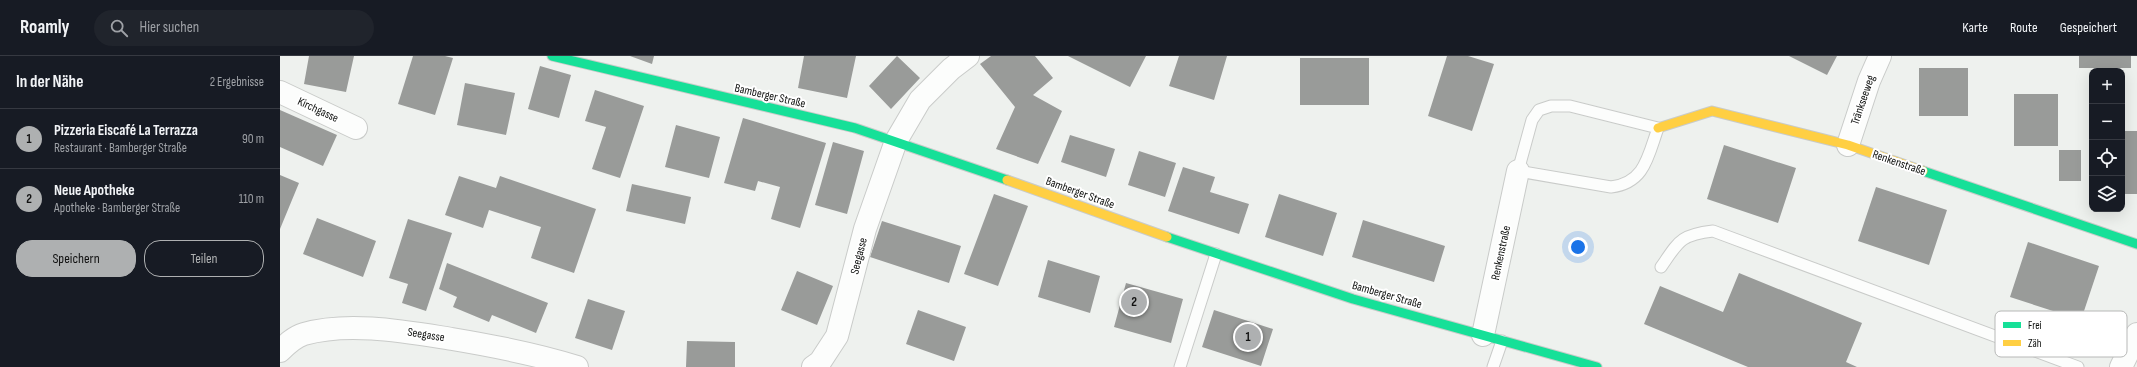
<!DOCTYPE html>
<html lang="de">
<head>
<meta charset="utf-8">
<style>
  :root { --surface:#171b24; --page:#20242c; --text:#f1f3f6; --muted:#9ea1a6; --line:#363941; --accent:#aeb0b1 }
  body { margin:0; font-family:"Sofia Sans Condensed",sans-serif; background:var(--page); color:var(--text) }
  .controls { position:absolute; right:12px; top:12px; display:grid; overflow:hidden; border-radius:8px; box-shadow:0 4px 16px #0002 }
  .controls button { width:36px; height:36px; display:grid; place-items:center; padding:0; border:0; border-bottom:1px solid var(--line); background:var(--surface); color:var(--text); font:20px sans-serif }
  .you { position:absolute; left:1298px; top:191px; width:14px; height:14px; margin:-10px; border:3px solid #fff; border-radius:50%; background:#1a73e8; box-shadow:0 0 0 6px #1a73e833 }
  .badge { display:grid; place-items:center; width:26px; height:26px; border-radius:50%; background:var(--accent); color:#111; font-size:13px; font-weight:700 }
  .pin { position:absolute; translate:-50% -50%; border:2px solid #fff; box-shadow:0 1px 4px #0006 }
  .list { margin:0; padding:0; list-style:none }
  h2 { display:flex; justify-content:space-between; align-items:center; height:52px; margin:0; padding:0 16px; font-size:17px }
  h2 small { font-size:13px; font-weight:400; color:var(--muted) }
  .list li { display:grid; grid-template-columns:26px 1fr auto; gap:12px; align-items:center; box-sizing:border-box; height:60px; padding:0 16px; border-top:1px solid var(--line) }
  .list b { display:block; font-size:15px; white-space:nowrap }
  .list p { margin:0; font-size:13px; white-space:nowrap; color:var(--muted) }
  .list em { font-size:13px; font-style:normal; color:var(--muted) }
  .actions { display:flex; gap:8px; padding:12px 16px }
  .actions a { flex:1; padding:9px 0; border:1px solid var(--accent); border-radius:16px; text-align:center; font-size:14px; color:var(--accent) }
  .actions .main { background:var(--accent); color:#111 }
  .icon { flex:none; width:22px; height:22px; fill:none; stroke:currentColor; stroke-width:2; stroke-linecap:round; stroke-linejoin:round }
  .map { position:relative; flex:none; width:1857px; height:311px; overflow:hidden }
  header { display:flex; align-items:center; gap:24px; box-sizing:border-box; height:56px; padding:0 20px; background:var(--surface); border-bottom:1px solid var(--line) }
  header strong { font-size:19px }
  nav { display:flex; gap:22px; margin-inline-start:auto; font-size:14px }
  .search { width:280px; height:36px; background:var(--page); display:flex; align-items:center; gap:10px; box-sizing:border-box; padding:0 14px; border-radius:22px; color:var(--muted); font-size:15px }
  main { display:flex }
  aside { flex:1; background:var(--surface) }
  .map>svg:first-child { display:block }
</style>
</head>
<body>
<header>
<strong>Roamly</strong>
<div class="search"><svg class="icon" aria-label="search" viewBox="0 0 24 24"><circle cx="10" cy="10" r="6"/><path d="M15 15l6 6"/></svg>Hier suchen</div>
<nav><a>Karte</a><a>Route</a><a>Gespeichert</a></nav>
</header>
<main>
<aside>
<h2>In der Nähe<small>2 Ergebnisse</small></h2>
<ul class="list">
<li><span class="badge">1</span><div><b>Pizzeria Eiscafé La Terrazza</b><p>Restaurant · Bamberger Straße</p></div><em>90 m</em></li>
<li><span class="badge">2</span><div><b>Neue Apotheke</b><p>Apotheke · Bamberger Straße</p></div><em>110 m</em></li>
</ul>
<div class="actions"><a class="main">Speichern</a><a>Teilen</a></div>
</aside>
<div class="map">
<svg width="1857" height="311" viewBox="0 0 1857 311">
  <rect width="100%" height="100%" fill="#eef1ee"/>
  <!-- building -->
  <path fill="#999b99" d="M29 0H74L66 36 24 28Z
    M133 0H165L173 2 155 59 118 48Z
    M350 0H374L372 8Z
    M524 0H576L567 42 518 32Z
    M617 0 640 22 611 53 589 30Z
    M711 0H755L773 22 753 39 782 55 758 108 716 93 735 51 700 8Z
    M788 0H866L850 31Z
    M899 0H947L934 44 889 30Z
    M1167 0H1188L1214 8 1192 75 1148 60Z
    M1509 0H1557L1547 19Z
    M1799 0H1851V12H1799Z
    M1020 2H1089V49H1020Z
    M260 10 291 19 279 62 248 53Z
    M1639 12H1688V60H1639Z
    M185 27 235 37 226 79 177 69Z
    M315 34 364 50 340 122 312 113 326 71 305 65Z
    M1734 38H1778V90H1734Z
    M0 54 57 79 43 110 0 91Z
    M463 62 546 87 520 172 491 163 500 131 478 125 475 135 444 127Z
    M396 69 440 81 429 122 385 111Z
    M1842 75H1857V138H1842Z
    M790 79 835 93 826 121 781 106Z
    M553 86 584 95 567 158 535 149Z
    M1444 89 1516 112 1498 167 1427 143Z
    M1779 94H1801V125H1779Z
    M859 95 896 107 885 141 848 129Z
    M903 111 935 121 930 136 969 148 959 178 888 155Z
    M0 119 19 127 0 173Z
    M179 120 216 132 220 120 316 153 294 217 251 202 261 171 209 154 203 172 165 159Z
    M352 128 411 141 405 168 346 155Z
    M1596 131 1667 154 1649 209 1578 185Z
    M714 138 748 150 718 230 684 218Z
    M999 138 1057 157 1043 200 985 181Z
    M37 162 96 185 83 221 23 198Z
    M128 163 172 177 146 255 122 247 128 228 109 222Z
    M1083 164 1165 190 1154 226 1072 201Z
    M602 165 681 190 669 227 590 201Z
    M1748 186 1819 210 1801 264 1730 241Z
    M768 204 820 220 810 257 758 241Z
    M167 207 268 247 256 277 212 259 209 266 173 251 177 241 159 233Z
    M517 215 553 230 537 269 501 254Z
    M1459 217 1582 267 1566 306 1577 311H1468L1364 268 1380 230 1443 256Z
    M846 227 903 243 891 287 834 271Z
    M308 243 345 255 332 294 295 282Z
    M638 254 686 271 674 305 626 288Z
    M934 254 993 273 981 310 922 291Z
    M407 285 455 286V311H406Z"/>
  <g fill="none" stroke-linecap="round" stroke-linejoin="round">
    <defs>
      <path id="lane" d="M1271 50H1290L1378 72C1368 100 1365 127 1331 131L1238 115 1252 64 1259 54Z
        M1381 211C1399 185 1400 179 1433 175L1798 311
        M900 311 936 198
        M1213 311 1222 285"/>
      <path id="street" d="M0 36 76 72
        M1568 89 1589 25 1600 0
        M1203 279 1238 115
        M0 295C7 288 14 281 24 278 69 265 127 276 172 283 214 290 256 298 297 311
        M533 311 540 306 557 280 585 173 616 85 640 44 671 13 688 0
        M1841 311 1857 278"/>
      <path id="fast" d="M272 0 575 72 727 124
        M1643 115 1857 188
        M887 181 1073 243 1317 311"/>
      <path id="slow" d="M1378 72 1432 55 1568 89 1643 115
        M727 124 887 181"/>
    </defs>
    <!-- lane casing -->
    <use href="#lane" stroke="#c9cbc9" stroke-width="13"/>
    <!-- street casing -->
    <use href="#street" stroke="#c9cbc9" stroke-width="24"/>
    <!-- fast casing -->
    <use href="#fast" stroke="#c9cbc9" stroke-width="11"/>
    <!-- slow casing -->
    <use href="#slow" stroke="#c9cbc9" stroke-width="11"/>
    <!-- lane -->
    <use href="#lane" stroke="#fcfdfc" stroke-width="11"/>
    <!-- street -->
    <use href="#street" stroke="#fcfdfc" stroke-width="22"/>
    <!-- fast -->
    <use href="#fast" stroke="#16e098" stroke-width="9"/>
    <!-- slow -->
    <use href="#slow" stroke="#ffcf43" stroke-width="9"/>
  </g>
  <g text-anchor="middle" dominant-baseline="central" stroke-width="4" stroke-linejoin="round" paint-order="stroke">
    <!-- street labels -->
    <g font-size="12" fill="#0f110f" stroke="#fff">
      <text transform="translate(490 40) rotate(13)">Bamberger Straße</text>
      <text transform="translate(1583 44) rotate(-71)">Tränkseeweg</text>
      <text transform="translate(38 54) rotate(25)">Kirchgasse</text>
      <text transform="translate(1619 107) rotate(19)">Renkenstraße</text>
      <text transform="translate(800 137) rotate(20)">Bamberger Straße</text>
      <text transform="translate(1221 197) rotate(-78)">Renkenstraße</text>
      <text transform="translate(579 200) rotate(-76)">Seegasse</text>
      <text transform="translate(1107 239) rotate(16)">Bamberger Straße</text>
      <text transform="translate(146 279) rotate(9)">Seegasse</text>
    </g>
  </g>
  <!-- legend -->
  <rect x="1715" y="255" width="132" height="46" rx="6" fill="#fff" stroke="#b7b8b7" stroke-width="1"/>
  <rect x="1723" y="266" width="18" height="6" fill="#16e098"/>
  <rect x="1723" y="284" width="18" height="6" fill="#ffcf43"/>
  <g font-size="11" fill="#0f110f">
    <text x="1748" y="273">Frei</text>
    <text x="1748" y="291">Zäh</text>
  </g>
</svg>
<div class="controls">
<button>+</button>
<button>−</button>
<button><svg class="icon" aria-label="locate" viewBox="0 0 24 24"><circle cx="12" cy="12" r="6"/><path d="M12 2v4M12 18v4M2 12h4M18 12h4"/></svg></button>
<button><svg class="icon" aria-label="layers" viewBox="0 0 24 24"><path d="M12 4l9 5-9 5-9-5zM3 14l9 5 9-5"/></svg></button>
</div>
<div class="you"></div>
<div class="pin badge" style="left:968px;top:281px">1</div>
<div class="pin badge" style="left:854px;top:246px">2</div>
</div>
</main>
</body>
</html>
